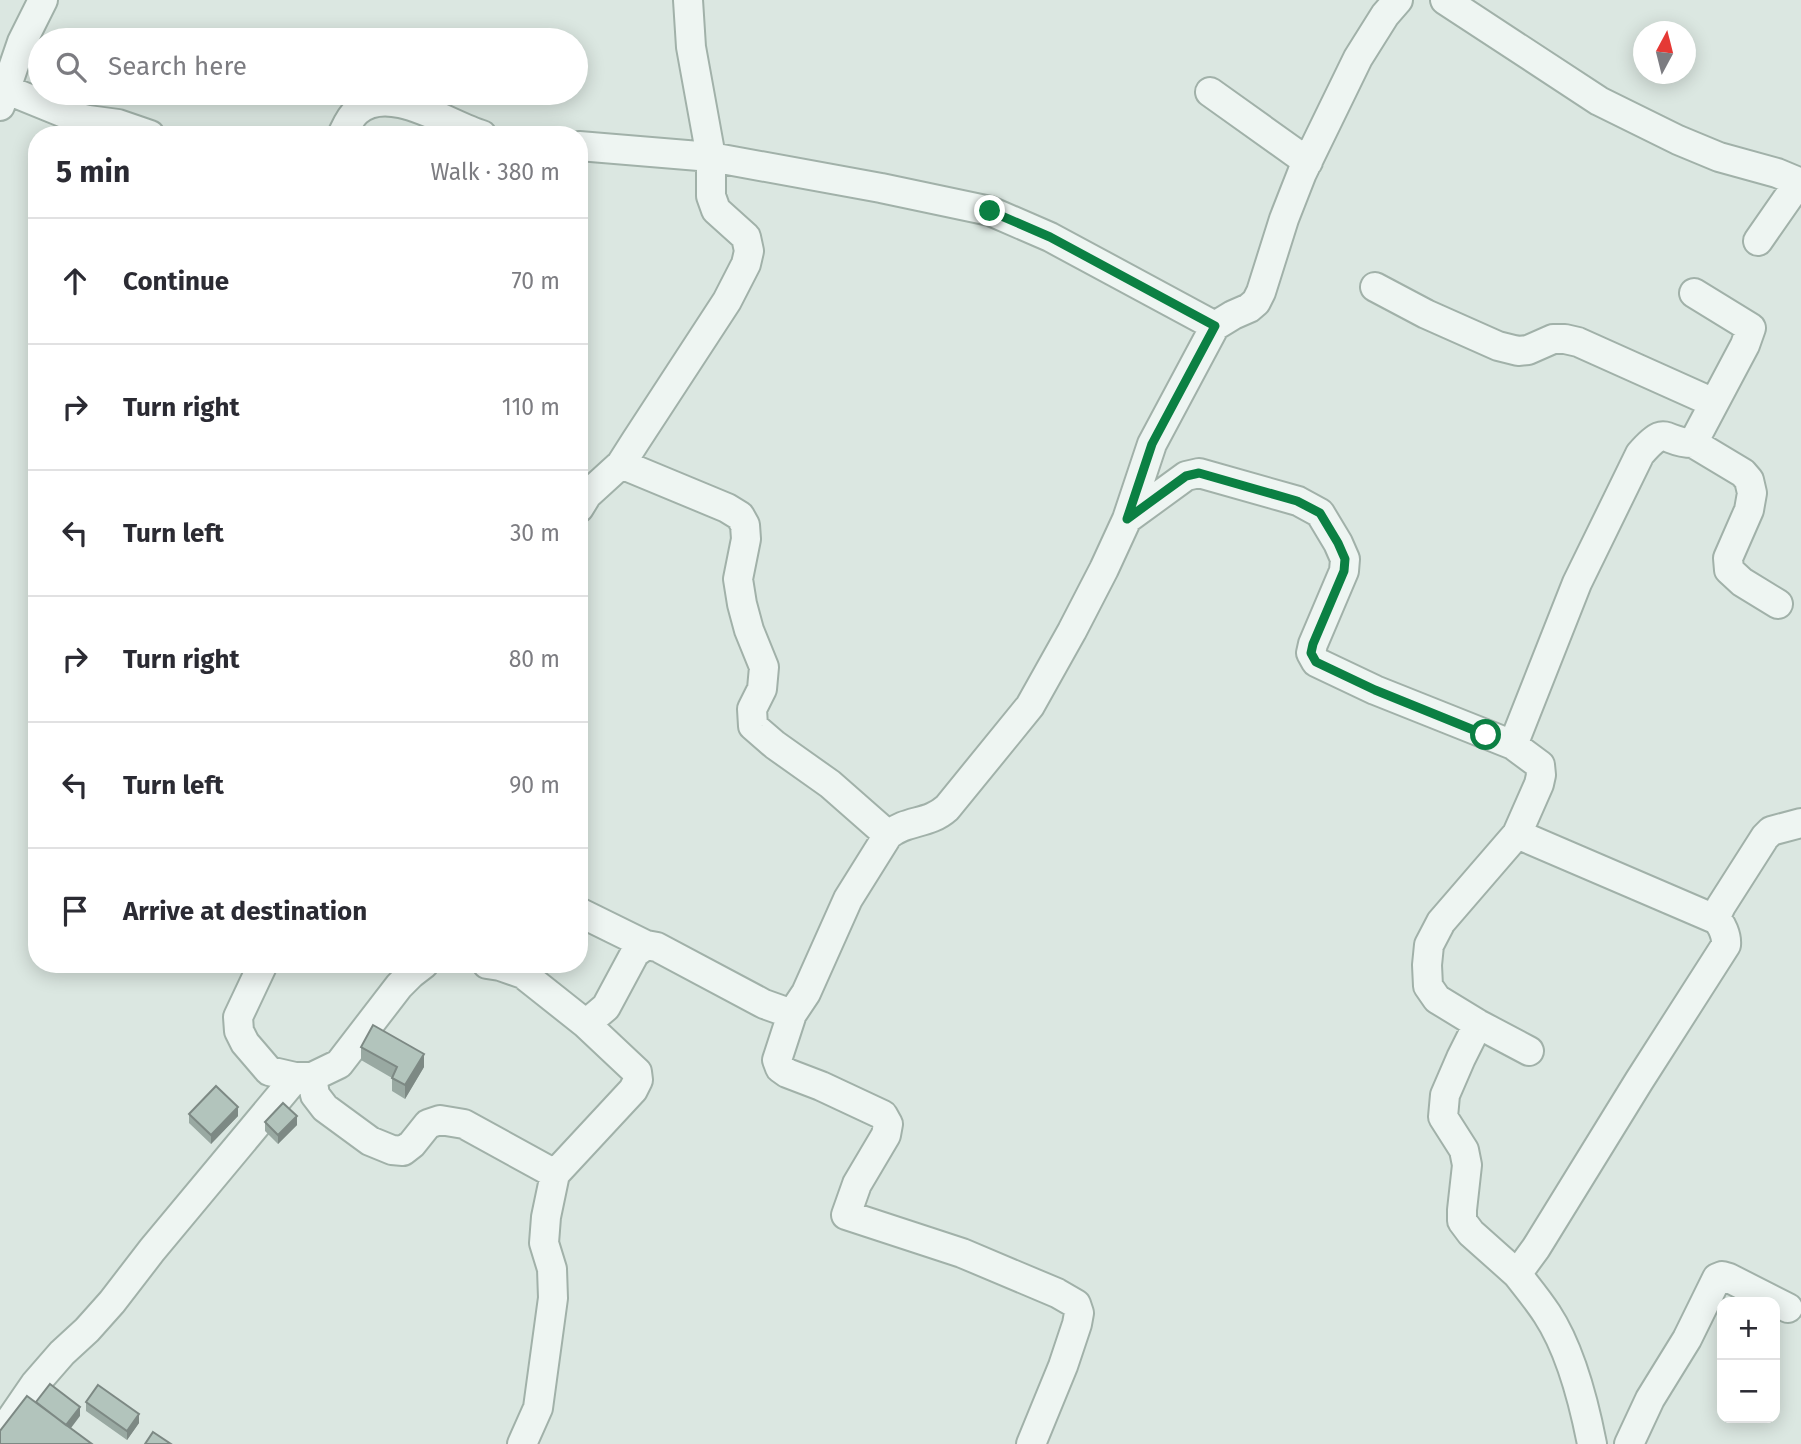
<!DOCTYPE html>
<html lang="en">
<head>
<meta charset="utf-8">
<style>
  :root { --surface:#fff; --page:#f7f7f7; --text:#2b2b33; --muted:#7c7c81; --line:#e1e1e2 }
  body { margin:0; font-family:"Fira Sans",sans-serif; background:var(--page); color:var(--text) }
  .controls { position:absolute; right:21px; bottom:21px; display:grid; overflow:hidden; border-radius:14px; box-shadow:0 4px 18px #0003 }
  .controls button { width:63px; height:63px; display:grid; place-items:center; padding:0; border:0; border-bottom:2px solid var(--line); background:var(--surface); color:var(--text); font:35px sans-serif }
  .compass { position:absolute; left:1633px; top:21px; width:63px; height:63px; border-radius:50%; background:var(--surface); box-shadow:0 4px 18px #0003; rotate:7deg }
  .stop { position:absolute; width:21px; height:21px; margin:-16px; border:5px solid #0b8043; border-radius:50%; background:#fff }
  .stop.end { background:#0b8043; border-color:#fff; box-shadow:0 2px 7px #0008 }
  .list { margin:0; padding:0; list-style:none }
  h2 { display:flex; justify-content:space-between; align-items:center; height:91px; margin:0; padding:0 28px; font-size:30px }
  h2 small { font-size:23px; font-weight:400; color:var(--muted) }
  .list li { display:grid; grid-template-columns:46px 1fr auto; gap:21px; align-items:center; box-sizing:border-box; height:126px; padding:0 28px; border-top:2px solid var(--line) }
  .list b { display:block; font-size:26px; white-space:nowrap }
  .list em { font-size:23px; font-style:normal; color:var(--muted) }
  .icon { flex:none; width:38px; height:38px; fill:none; stroke:currentColor; stroke-width:2; stroke-linecap:round; stroke-linejoin:round }
  .map { position:relative; flex:none; width:1801px; height:1444px; overflow:hidden }
  .search { position:absolute; background:var(--surface); box-shadow:0 4px 18px #0003; left:28px; top:28px; width:560px; height:77px; display:flex; align-items:center; gap:18px; box-sizing:border-box; padding:0 24px; border-radius:38px; color:var(--muted); font-size:26px }
  .panel { position:absolute; background:var(--surface); box-shadow:0 4px 18px #0003; left:28px; top:126px; width:560px; height:847px; border-radius:28px }
  .map>svg:first-child { display:block }
</style>
</head>
<body>
<div class="map">
<svg width="1801" height="1444" viewBox="0 0 1801 1444">
  <rect width="100%" height="100%" fill="#dbe7e1"/>
  <g fill="none" stroke-linecap="round" stroke-linejoin="round">
    <defs>
      <path id="minor" d="M1445 0 1599 101 1678 140 1719 157 1777 173 1801 183
        M0 87 69 115 88 120 118 124 150 135
        M1210 92 1308 162
        M0 106 22 42 43 0
        M342 135C346 127 350 117 357 111 390 83 448 125 482 135
        M579 146 711 157 881 188 990 211 1050 237 1215 326
        M1758 241 1799 182
        M1375 287 1426 314 1498 346 1518 351 1528 350 1553 339H1565L1578 342 1714 403
        M1693 443 1743 473 1749 480 1752 493 1749 510 1728 558 1729 570 1742 582 1778 604
        M621 464 727 508 740 516 745 525 746 539 738 579 742 604 749 630 764 667 762 689 752 709 753 726 775 745 830 784 888 835
        M579 508 587 495 621 464 635 442 727 301 746 264 749 251 746 237 716 210 711 196V157L691 47 688 0
        M1127 519 1186 476 1199 473 1298 501 1320 513 1338 543 1345 559 1344 571 1313 644 1311 653 1316 662 1375 690 1513 745 1540 765 1541 775 1539 784 1517 834 1441 922 1429 945 1427 965 1428 986 1437 999 1478 1024 1529 1051
        M1513 745 1577 583 1640 454C1668 422 1662 443 1693 443L1745 345 1751 328 1694 293
        M1517 834 1715 919
        M579 912 646 945
        M263 964 238 1017 239 1031 245 1043 269 1071 295 1077H312L339 1064 399 986 411 974 424 964
        M487 964 500 966 523 974 586 1024 606 1007 635 953 646 945 657 947 764 1004 792 1014 806 993 848 899 888 835C908 819 928 825 947 808L1030 706 1072 631 1104 569 1127 519 1152 444 1215 326 1233 315 1249 308 1256 302 1261 292 1284 219 1302 173 1358 58 1385 15 1398 0
        M792 1014 777 1060 780 1068 787 1073 821 1086 883 1115 888 1124 886 1135 857 1184 846 1215 962 1253 1057 1293 1076 1304 1079 1313 1077 1324 1063 1366 1031 1444
        M1478 1024 1461 1058 1445 1095 1443 1117 1464 1150 1467 1165 1462 1210V1221L1471 1233 1517 1274
        M312 1077 315 1095 325 1108 370 1141 392 1150 403 1151 412 1144 428 1124 440 1120 464 1124 555 1174
        M0 1435 35 1384 62 1353 87 1330 112 1302 152 1250 296 1077
        M522 1444 538 1408 553 1298 552 1269 544 1243 546 1217 555 1174 633 1090 638 1080 637 1072 586 1024
        M1592 1444C1584 1403 1570 1349 1547 1314 1538 1300 1527 1287 1517 1274L1536 1248 1639 1081 1726 945C1727 937 1722 923 1715 919L1721 906 1765 837 1771 831 1801 823
        M1629 1444 1650 1399 1687 1339 1717 1278 1722 1276 1729 1278 1788 1308"/>
    </defs>
    <!-- minor casing -->
    <use href="#minor" stroke="#a1b1a9" stroke-width="32"/>
    <!-- minor -->
    <use href="#minor" stroke="#eef5f2" stroke-width="28"/>
  </g>
  <!-- wall -->
  <path fill="#99a9a2" d="M361 1047 424 1067 405 1099 392 1091V1078L361 1060Z
    M189 1114 238 1116 211 1144 189 1123Z
    M265 1122 297 1125 278 1144 265 1131Z
    M86 1402 139 1423 127 1440 86 1411Z"/>
  <!-- shaded-wall -->
  <path fill="#7d8984" d="M424 1054V1067L405 1099V1085Z
    M238 1107V1116L211 1144V1135Z
    M297 1116V1125L278 1144V1135Z
    M80 1407V1416L65 1436V1427Z
    M139 1414V1423L127 1440V1431Z"/>
  <!-- building -->
  <path fill="#b2c4bc" stroke="#7d8984" stroke-width="2" d="M373 1025 424 1054 405 1085 392 1078 397 1067 361 1047Z
    M216 1086 238 1107 211 1135 189 1114Z
    M283 1103 297 1116 278 1135 265 1122Z
    M50 1384 80 1407 66 1425 36 1402Z
    M98 1385 139 1414 127 1431 86 1402Z
    M27 1396 92 1444H0V1431Z
    M153 1432 171 1444H145Z"/>
  <g fill="none" stroke-linecap="round" stroke-linejoin="round">
    <!-- route -->
    <path stroke="#0b8043" stroke-width="9" d="M990 211 1050 237 1215 326 1152 444 1127 519 1186 476 1199 473 1297 501 1320 513 1338 543 1345 559 1344 571 1313 644 1311 653 1316 662 1375 690 1486 735"/>
  </g>
</svg>
<div class="controls">
<button>+</button>
<button>−</button>
</div>
<svg class="compass" viewBox="-18 -18 36 36"><path d="M0-13l5 13h-10z" fill="#e53935"/><path d="M0 13l5-13h-10z" fill="#7c7c81"/></svg>
<div class="stop" style="left:1486px;top:735px"></div>
<div class="stop end" style="left:990px;top:211px"></div>
<div class="search"><svg class="icon" aria-label="search" viewBox="0 0 24 24"><circle cx="10" cy="10" r="6"/><path d="M15 15l6 6"/></svg>Search here</div>
<section class="panel">
<h2>5 min<small>Walk · 380 m</small></h2>
<ul class="list">
<li><svg class="icon" aria-label="ahead" viewBox="0 0 24 24"><path d="M12 20V5M6 11l6-6 6 6"/></svg><div><b>Continue</b></div><em>70 m</em></li>
<li><svg class="icon" aria-label="right" viewBox="0 0 24 24"><path d="M7 20v-9h11M14 6l5 5-5 5"/></svg><div><b>Turn right</b></div><em>110 m</em></li>
<li><svg class="icon" aria-label="left" viewBox="0 0 24 24"><path d="M17 20v-9H6M10 6l-5 5 5 5"/></svg><div><b>Turn left</b></div><em>30 m</em></li>
<li><svg class="icon" aria-label="right" viewBox="0 0 24 24"><path d="M7 20v-9h11M14 6l5 5-5 5"/></svg><div><b>Turn right</b></div><em>80 m</em></li>
<li><svg class="icon" aria-label="left" viewBox="0 0 24 24"><path d="M17 20v-9H6M10 6l-5 5 5 5"/></svg><div><b>Turn left</b></div><em>90 m</em></li>
<li><svg class="icon" aria-label="arrive" viewBox="0 0 24 24"><path d="M6 21V4h12l-3 4 3 4H6"/></svg><div><b>Arrive at destination</b></div></li>
</ul>
</section>
</div>
</body>
</html>
